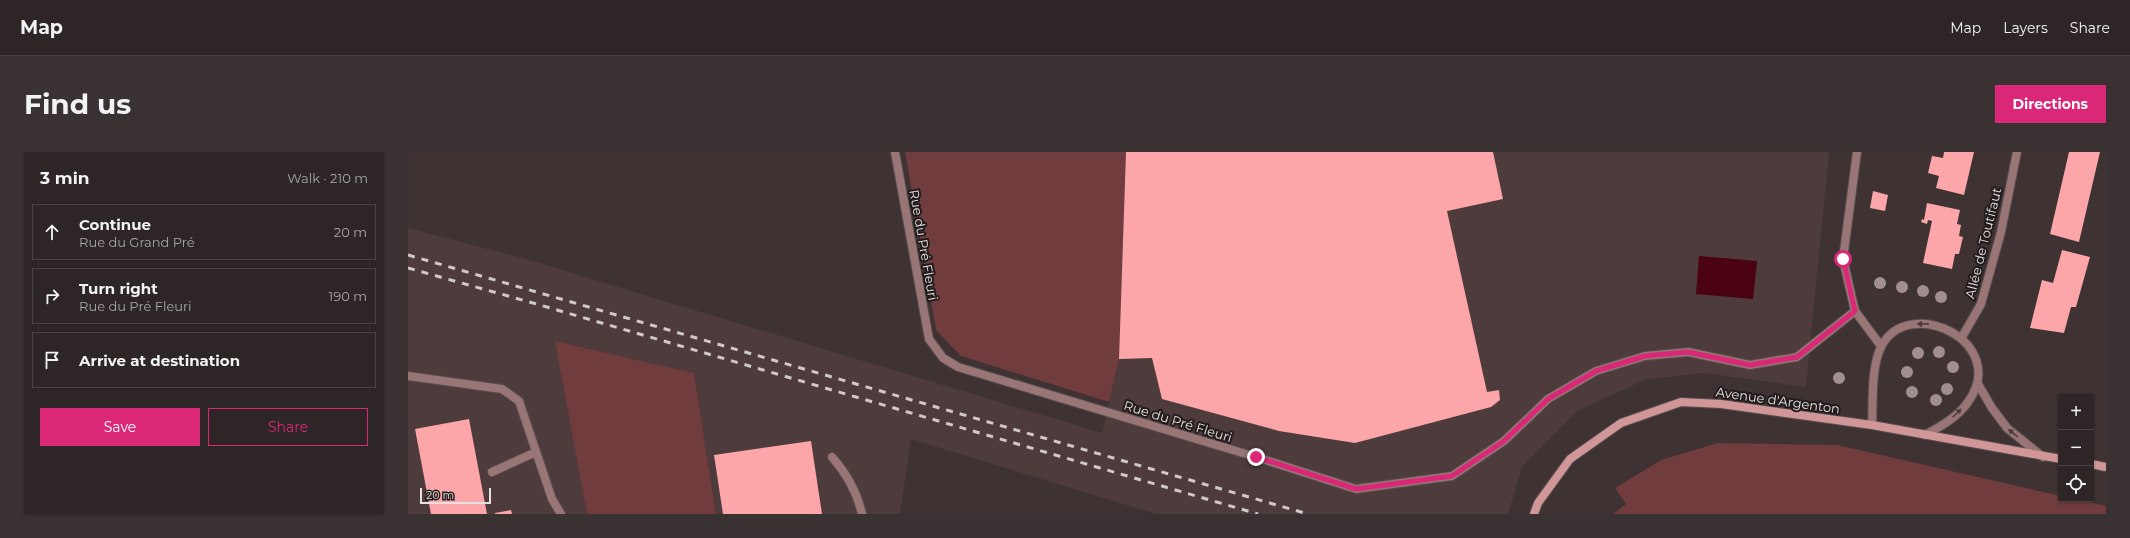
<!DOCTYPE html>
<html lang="en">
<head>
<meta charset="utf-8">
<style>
  :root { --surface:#2e2626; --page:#3a3232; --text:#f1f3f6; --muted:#a7a5a7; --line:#494343; --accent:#db2777 }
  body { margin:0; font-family:Montserrat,sans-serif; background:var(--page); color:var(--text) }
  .controls { position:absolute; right:12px; bottom:12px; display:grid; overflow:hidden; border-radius:0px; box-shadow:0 1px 3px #0004 }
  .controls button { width:36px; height:36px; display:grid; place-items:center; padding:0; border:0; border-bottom:1px solid var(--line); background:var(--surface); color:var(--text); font:20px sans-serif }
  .scale { position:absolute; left:12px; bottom:10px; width:71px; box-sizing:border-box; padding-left:4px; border:2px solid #e8e0e0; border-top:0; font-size:11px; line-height:14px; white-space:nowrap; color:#e8e0e0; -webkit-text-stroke:3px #211b1b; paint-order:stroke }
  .stop { position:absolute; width:12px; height:12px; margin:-9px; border:3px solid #db2777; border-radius:50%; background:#fff }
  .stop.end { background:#db2777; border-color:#fff; box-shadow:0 1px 4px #0008 }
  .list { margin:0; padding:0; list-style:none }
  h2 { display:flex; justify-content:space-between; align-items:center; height:52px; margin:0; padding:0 16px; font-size:17px }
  h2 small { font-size:13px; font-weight:400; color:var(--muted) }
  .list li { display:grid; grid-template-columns:26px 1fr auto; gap:12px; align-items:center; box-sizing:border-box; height:56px; margin:0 8px 8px; padding:0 8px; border:1px solid var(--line); border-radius:0px }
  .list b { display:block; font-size:15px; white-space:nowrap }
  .list p { margin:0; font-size:13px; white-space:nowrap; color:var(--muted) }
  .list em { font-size:13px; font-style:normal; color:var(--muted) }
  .actions { display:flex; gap:8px; padding:12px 16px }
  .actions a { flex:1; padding:9px 0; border:1px solid var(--accent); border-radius:0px; text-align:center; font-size:14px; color:var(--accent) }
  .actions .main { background:var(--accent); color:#fff }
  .icon { flex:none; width:22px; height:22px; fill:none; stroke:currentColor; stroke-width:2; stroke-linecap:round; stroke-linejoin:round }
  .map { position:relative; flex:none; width:1698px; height:362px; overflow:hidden; border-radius:0px }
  header { display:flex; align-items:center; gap:24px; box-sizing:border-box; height:56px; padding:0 20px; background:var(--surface); border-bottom:1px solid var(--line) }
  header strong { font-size:19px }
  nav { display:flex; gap:22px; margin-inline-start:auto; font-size:14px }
  .intro { display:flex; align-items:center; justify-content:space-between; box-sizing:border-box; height:96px; padding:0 24px }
  h1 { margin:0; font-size:28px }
  .button { padding:10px 18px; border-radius:0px; background:var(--accent); color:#fff; font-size:14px; font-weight:700 }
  main { display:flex; gap:24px; padding:0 24px }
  aside { flex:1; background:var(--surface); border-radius:0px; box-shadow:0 1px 3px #0004 }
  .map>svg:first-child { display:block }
</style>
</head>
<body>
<header>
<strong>Map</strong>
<nav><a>Map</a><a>Layers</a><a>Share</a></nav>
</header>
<div class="intro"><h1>Find us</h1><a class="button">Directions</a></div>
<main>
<aside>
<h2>3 min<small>Walk · 210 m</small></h2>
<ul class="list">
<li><svg class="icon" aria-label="ahead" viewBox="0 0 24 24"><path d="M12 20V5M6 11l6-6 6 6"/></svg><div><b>Continue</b><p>Rue du Grand Pré</p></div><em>20 m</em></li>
<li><svg class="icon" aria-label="right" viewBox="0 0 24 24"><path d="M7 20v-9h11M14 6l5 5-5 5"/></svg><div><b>Turn right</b><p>Rue du Pré Fleuri</p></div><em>190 m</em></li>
<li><svg class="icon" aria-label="arrive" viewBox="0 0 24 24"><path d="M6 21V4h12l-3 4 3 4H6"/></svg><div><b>Arrive at destination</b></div></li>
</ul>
<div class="actions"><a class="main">Save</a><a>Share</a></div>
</aside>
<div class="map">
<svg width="1698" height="362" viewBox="0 0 1698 362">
  <rect width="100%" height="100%" fill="#3e3232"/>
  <!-- built -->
  <path fill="#4e3b3b" d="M718 0H1421L1398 235 1296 221 1239 227 1169 259 1114 315 1100 362H748L503 287 492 362H308L286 221 148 189 179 362H0V76L111 105 694 281 711 207Z"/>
  <!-- green -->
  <path fill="#703c3e" d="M497 0H718L711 207 701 250 553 204 528 178Z
    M147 189 286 221 308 362H179Z
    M1310 291 1429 293 1653 344V347H1667L1698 354V362H1205L1218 352 1207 336 1253 308Z"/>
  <!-- water -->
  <path fill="#4b0211" d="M1291 104 1349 109 1345 147 1288 142Z"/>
  <!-- building -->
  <path fill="#fca6a9" d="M718 0H1085L1095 47 1039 59 1079 240 1091 238 1092 248 1083 255 947 291 871 279 754 247 744 206 711 207Z
    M1536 0H1566L1556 43 1528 36 1531 24 1520 21 1524 4 1535 6Z
    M1661 0H1692L1671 90 1642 82Z
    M1465 39 1480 43 1477 59 1462 56Z
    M1519 51 1552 58 1549 72 1553 73 1551 84 1555 85 1551 102H1547L1544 117 1515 111 1524 69 1520 68 1519 72 1513 70 1514 67 1516 68Z
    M1654 98 1682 105 1668 155H1663L1656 181 1622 176 1634 128 1645 131Z
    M61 267 79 362H23L7 277Z
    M403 289 414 362H315L306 303Z
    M103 358 104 362H87V361Z"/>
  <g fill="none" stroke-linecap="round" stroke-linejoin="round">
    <defs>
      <path id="service" d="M0 224 94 237 111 249 144 347 153 362
        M424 305C439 322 449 340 454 362
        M84 320 128 300"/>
      <path id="minor" d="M487 0 521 187 535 206 550 215 848 305 948 337 1044 324 1096 289 1140 247 1188 219 1237 204 1280 200 1342 213 1389 205 1447 159
        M1449 0 1435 107 1447 159 1473 194
        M1554 185 1573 152 1593 80 1609 0
        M1570 232 1584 256 1599 276 1635 305
        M1464 273C1465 250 1463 215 1473 195 1500 141 1603 190 1560 250 1550 265 1533 274 1517 283"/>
      <path id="secondary" d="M1683 312 1698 315
        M1126 362 1130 351 1162 307 1213 271 1273 250 1313 252 1464 273 1653 307"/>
    </defs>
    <!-- service casing -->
    <use href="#service" stroke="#594e4e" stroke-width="10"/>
    <!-- minor casing -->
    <use href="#minor" stroke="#594e4e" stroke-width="10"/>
    <!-- secondary casing -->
    <use href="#secondary" stroke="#594e4e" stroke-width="10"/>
    <!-- service -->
    <use href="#service" stroke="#997575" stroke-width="8"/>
    <!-- minor -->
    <use href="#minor" stroke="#997575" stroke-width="8"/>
    <!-- secondary -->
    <use href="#secondary" stroke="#d19798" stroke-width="8"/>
    <!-- rail -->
    <path stroke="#d1c8c8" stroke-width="3" stroke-dasharray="7 7" stroke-linecap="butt" d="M0 103 900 362
      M0 116 125 151 850 362"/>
  </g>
  <!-- trees -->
  <g fill="#a18f8f">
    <circle cx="1472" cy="131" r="6"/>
    <circle cx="1494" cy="135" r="6"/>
    <circle cx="1515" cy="139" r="6"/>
    <circle cx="1533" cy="145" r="6"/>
    <circle cx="1531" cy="200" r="6"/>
    <circle cx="1510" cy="201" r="6"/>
    <circle cx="1545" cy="215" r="6"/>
    <circle cx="1499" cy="220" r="6"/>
    <circle cx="1431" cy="226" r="6"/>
    <circle cx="1539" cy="237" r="6"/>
    <circle cx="1504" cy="240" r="6"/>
    <circle cx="1528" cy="248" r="6"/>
  </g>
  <!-- one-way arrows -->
  <defs><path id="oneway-solid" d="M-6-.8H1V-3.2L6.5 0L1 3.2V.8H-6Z"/></defs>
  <g fill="#4b3a3a">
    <use href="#oneway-solid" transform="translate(1515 172) rotate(179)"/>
    <use href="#oneway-solid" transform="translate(1549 261) rotate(-45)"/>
    <use href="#oneway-solid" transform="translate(1605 281) rotate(-141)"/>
  </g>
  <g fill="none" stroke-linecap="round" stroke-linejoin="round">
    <!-- route -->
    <path stroke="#db2777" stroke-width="5" d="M848 305 948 337 1044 324 1096 289 1140 247 1188 219 1237 204 1280 200 1342 213 1389 205 1447 159 1435 107"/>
  </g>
  <g text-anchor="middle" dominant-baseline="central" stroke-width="4" stroke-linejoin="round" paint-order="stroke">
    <!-- street labels -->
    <g font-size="13" fill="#e8e0e0" stroke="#211b1b">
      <text transform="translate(1575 91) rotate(-76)">Allée de Toutifaut</text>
      <text transform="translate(516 93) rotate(80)">Rue du Pré Fleuri</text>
      <text transform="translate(1370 248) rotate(8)">Avenue d'Argenton</text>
      <text transform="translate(770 269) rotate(17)">Rue du Pré Fleuri</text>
    </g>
  </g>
</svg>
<div class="controls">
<button>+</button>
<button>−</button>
<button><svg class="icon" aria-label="locate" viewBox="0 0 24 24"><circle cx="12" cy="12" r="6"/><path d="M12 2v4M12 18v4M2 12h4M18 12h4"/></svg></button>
</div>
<div class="scale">20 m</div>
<div class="stop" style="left:1435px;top:107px"></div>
<div class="stop end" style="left:848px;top:305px"></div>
</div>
</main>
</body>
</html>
